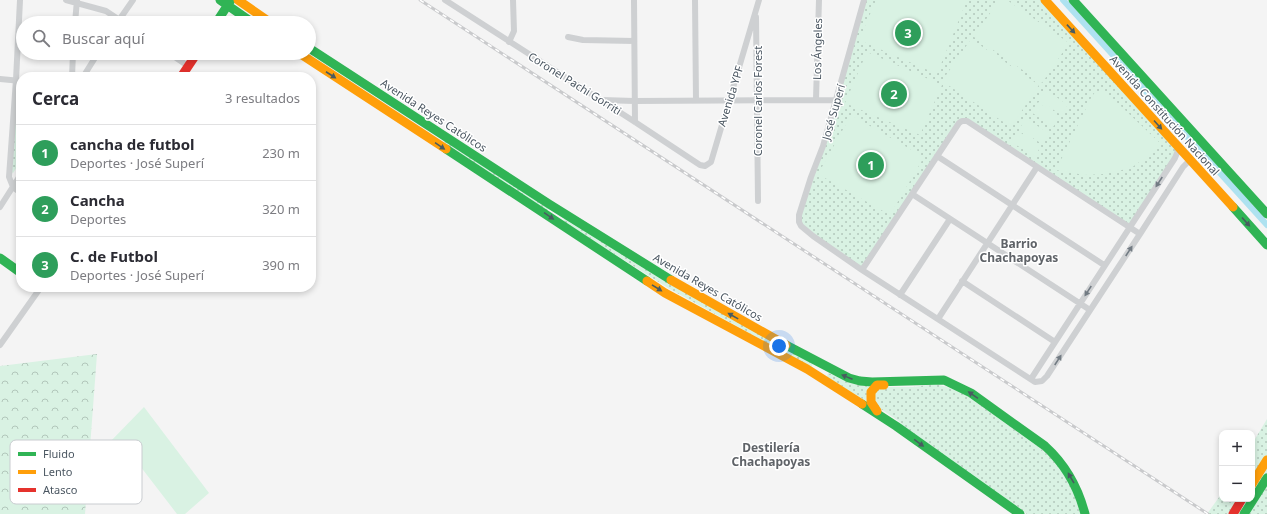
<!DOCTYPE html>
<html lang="es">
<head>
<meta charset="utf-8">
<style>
  :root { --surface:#fff; --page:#f7f7f7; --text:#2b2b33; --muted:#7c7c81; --line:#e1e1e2; --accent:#0b8043 }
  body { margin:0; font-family:"Noto Sans",sans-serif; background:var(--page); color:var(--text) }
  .controls { position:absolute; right:12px; bottom:12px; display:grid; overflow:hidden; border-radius:8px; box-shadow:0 2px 6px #0003 }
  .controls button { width:36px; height:36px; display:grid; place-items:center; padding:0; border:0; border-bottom:1px solid var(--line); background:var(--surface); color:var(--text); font:20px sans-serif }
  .you { position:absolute; left:779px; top:346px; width:14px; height:14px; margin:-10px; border:3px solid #fff; border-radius:50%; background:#1a73e8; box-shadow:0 0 0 6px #1a73e833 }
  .badge { display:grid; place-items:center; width:26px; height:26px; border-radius:50%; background:var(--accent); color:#fff; font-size:13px; font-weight:700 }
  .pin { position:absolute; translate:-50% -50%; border:2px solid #fff; box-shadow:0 1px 4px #0006 }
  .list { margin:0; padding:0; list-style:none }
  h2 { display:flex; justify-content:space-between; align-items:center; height:52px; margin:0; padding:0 16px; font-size:17px }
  h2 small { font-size:13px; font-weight:400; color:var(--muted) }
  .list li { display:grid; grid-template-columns:26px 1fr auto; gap:12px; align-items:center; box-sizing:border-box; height:56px; padding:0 16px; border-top:1px solid var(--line) }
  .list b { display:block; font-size:15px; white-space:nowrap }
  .list p { margin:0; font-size:13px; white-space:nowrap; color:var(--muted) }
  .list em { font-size:13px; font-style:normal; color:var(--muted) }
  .icon { flex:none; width:22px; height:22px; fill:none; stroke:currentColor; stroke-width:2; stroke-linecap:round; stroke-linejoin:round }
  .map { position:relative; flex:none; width:1267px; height:514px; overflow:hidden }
  .search { position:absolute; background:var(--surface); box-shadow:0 2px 6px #0003; left:16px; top:16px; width:300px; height:44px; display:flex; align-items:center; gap:10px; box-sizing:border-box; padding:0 14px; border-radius:22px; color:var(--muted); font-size:15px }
  .panel { position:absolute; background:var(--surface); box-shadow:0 2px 6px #0003; left:16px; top:72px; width:300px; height:220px; border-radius:16px }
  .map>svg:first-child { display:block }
</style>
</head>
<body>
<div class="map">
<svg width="1267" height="514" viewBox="0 0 1267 514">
  <defs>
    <pattern id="grass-dots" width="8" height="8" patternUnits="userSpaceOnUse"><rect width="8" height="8" fill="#d9f2e3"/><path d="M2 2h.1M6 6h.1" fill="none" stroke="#b2c7bb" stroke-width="1.8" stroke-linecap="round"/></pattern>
    <pattern id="forest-crowns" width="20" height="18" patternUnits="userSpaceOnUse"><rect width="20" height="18" fill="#d9f2e3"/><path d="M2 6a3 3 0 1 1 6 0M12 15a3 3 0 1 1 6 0" fill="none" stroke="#b2c7bb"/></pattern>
  </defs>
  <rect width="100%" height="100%" fill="#f4f4f4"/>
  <!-- grass -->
  <path fill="url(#grass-dots)" d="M863 0H1043L1179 148 1129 227 965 121 958 123 862 270 799 222Z
    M18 85H21V161L13 173 9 171Z
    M445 140 549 208 547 211 443 143Z
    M565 218 813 364 811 367 668 288 563 221Z
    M828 373 864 386H869L866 401 827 377Z
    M935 384 954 389 963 393 1041 449 1059 466 1066 474 1082 514H1027L905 428 900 422 878 407 872 397 880 387H913Z
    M1267 419V514H1207L1222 493V499H1252V444Z"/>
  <!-- forest -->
  <path fill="url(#forest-crowns)" d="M97 354 85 514H0V366Z"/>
  <!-- garden -->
  <path fill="#d9f2e3" d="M876 0H967L937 74 859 40Z
    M999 0H1007L1069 43 1042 83 974 37Z
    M971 39 1039 85 1011 127 942 81Z
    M867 52 942 85 920 135 845 103Z
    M1046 90 1068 105 1061 115 1039 100Z
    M1100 91 1109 95 1160 143 1149 155 1131 168 1104 174 1084 175 1056 170 1091 98 1095 92Z
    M1038 102 1060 117 1053 127 1031 112Z
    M851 115 924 157 890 215 818 174Z
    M1026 119 1049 133 1042 144 1019 129Z
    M1018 131 1041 146 1035 156 1011 142Z
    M144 407 209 493 185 514H177L137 462 128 470 108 444Z"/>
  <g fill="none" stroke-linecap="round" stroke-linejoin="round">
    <!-- canal -->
    <path stroke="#aee2f0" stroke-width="6" d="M1063 0 1267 225"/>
    <!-- street -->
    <path stroke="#ced0d2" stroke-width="6" d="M20 0 16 80 9 177 13 187 21 193
      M66 0 106 11 124 23
      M445 0 635 122 700 165 705 166 711 162 759 0
      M634 0 635 122
      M695 0 696 100
      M864 0 823 146 811 177 799 215V222L801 226 813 236 862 270 1035 382 1042 381 1047 376 1140 234 1183 167 1190 160
      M756 17 758 201
      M75 23 77 0
      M117 23 133 0
      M568 37 583 40 634 41
      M509 42 514 31 513 0
      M169 53 188 66
      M72 77 73 53
      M83 77 98 53
      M0 79 21 81
      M816 99 819 0
      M602 100 634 101 836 100
      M937 156 1104 265
      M912 194 1090 310
      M0 207 21 174
      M862 270 959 123 962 121H967L1140 234
      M962 281 1055 342
      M900 295 950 219
      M938 319 1037 167
      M0 345 41 287
      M1031 379 1175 158 1179 148"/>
    <!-- fast -->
    <path stroke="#30b455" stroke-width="9" d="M220 0 253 23
      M1073 0 1267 214
      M216 23 231 0
      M309 48 549 204 671 280
      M446 149 647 281
      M1233 207 1267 245
      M0 258 21 273
      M786 345 849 378 860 381 872 382 944 380 971 393 1045 446C1066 465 1078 487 1085 514
      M862 404 896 426 1020 514
      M1244 514 1267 478"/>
    <!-- slow -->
    <path stroke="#ff9f0a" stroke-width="9" d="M238 0 271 23
      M1045 0 1233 207
      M299 53 446 149
      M671 280 786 345
      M647 281 665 293 807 369 862 404
      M877 411 871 402V392L877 385H884
      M1252 484 1267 460"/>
    <!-- jam -->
    <path stroke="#e5322d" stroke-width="9" d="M181 77 197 53
      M1233 514 1242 499"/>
    <defs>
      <path id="rail" d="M420 0 1208 514"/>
    </defs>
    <!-- rail casing -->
    <use href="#rail" stroke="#c9cacc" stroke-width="3"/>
    <!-- rail -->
    <use href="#rail" stroke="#fff" stroke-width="1.5" stroke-dasharray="4.5" stroke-linecap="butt"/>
  </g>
  <!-- one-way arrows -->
  <defs><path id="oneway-solid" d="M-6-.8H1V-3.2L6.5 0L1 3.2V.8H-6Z"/></defs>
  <g fill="#495b60">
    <use href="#oneway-solid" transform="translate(1071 29) rotate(47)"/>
    <use href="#oneway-solid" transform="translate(331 75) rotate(33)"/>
    <use href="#oneway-solid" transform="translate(1158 125) rotate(48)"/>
    <use href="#oneway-solid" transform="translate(440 146) rotate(34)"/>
    <use href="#oneway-solid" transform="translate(549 216) rotate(34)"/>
    <use href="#oneway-solid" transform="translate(1246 222) rotate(48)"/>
    <use href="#oneway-solid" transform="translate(657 288) rotate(32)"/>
    <use href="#oneway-solid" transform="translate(733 316) rotate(-151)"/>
    <use href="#oneway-solid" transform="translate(847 377) rotate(-158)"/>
    <use href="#oneway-solid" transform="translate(973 395) rotate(-146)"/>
    <use href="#oneway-solid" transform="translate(919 443) rotate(36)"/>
    <use href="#oneway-solid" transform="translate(1071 478) rotate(-120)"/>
  </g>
  <g fill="#727b83">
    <use href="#oneway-solid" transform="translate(1159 182) rotate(123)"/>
    <use href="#oneway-solid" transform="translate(1129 251) rotate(-57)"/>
    <use href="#oneway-solid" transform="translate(1088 291) rotate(123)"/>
    <use href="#oneway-solid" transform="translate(1058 360) rotate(-57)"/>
  </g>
  <g text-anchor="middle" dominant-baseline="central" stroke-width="3" stroke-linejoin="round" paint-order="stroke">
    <!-- street labels -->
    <g font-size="11" fill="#4a5661" stroke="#fff">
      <text transform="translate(817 49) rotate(-89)">Los Ángeles</text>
      <text transform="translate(575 83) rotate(32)">Coronel Pachi Gorriti</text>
      <text transform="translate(730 96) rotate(-73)">Avenida YPF</text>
      <text transform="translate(757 101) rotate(-90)">Coronel Carlos Forest</text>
      <text transform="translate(833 112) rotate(-74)">José Superí</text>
      <text transform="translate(434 115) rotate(33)">Avenida Reyes Católicos</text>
      <text transform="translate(1165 115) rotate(48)">Avenida Constitución Nacional</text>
      <text transform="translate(708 287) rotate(30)">Avenida Reyes Católicos</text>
    </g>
    <!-- neighbourhood labels -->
    <g font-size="12" font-weight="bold" fill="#5f6368" stroke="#fff">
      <text x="1019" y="243">Barrio<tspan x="1019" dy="14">Chachapoyas</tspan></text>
      <text x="771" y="447">Destilería<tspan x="771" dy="14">Chachapoyas</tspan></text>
    </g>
  </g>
  <!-- legend -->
  <rect x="10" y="440" width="132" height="64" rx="6" fill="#fff" stroke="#c9ccd0" stroke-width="1"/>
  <rect x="18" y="452" width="18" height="4" fill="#30b455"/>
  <rect x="18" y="470" width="18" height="4" fill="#ff9f0a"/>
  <rect x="18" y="488" width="18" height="4" fill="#e5322d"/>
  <g font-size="11" fill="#4a5661">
    <text x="43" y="458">Fluido</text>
    <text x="43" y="476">Lento</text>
    <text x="43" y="494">Atasco</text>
  </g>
</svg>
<div class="controls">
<button>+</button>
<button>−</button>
</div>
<div class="you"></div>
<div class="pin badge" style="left:871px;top:165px;background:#2e9e5b">1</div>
<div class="pin badge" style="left:894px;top:94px;background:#2e9e5b">2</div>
<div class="pin badge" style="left:908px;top:33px;background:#2e9e5b">3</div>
<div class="search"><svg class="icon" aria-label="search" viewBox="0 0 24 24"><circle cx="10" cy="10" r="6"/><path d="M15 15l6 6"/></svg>Buscar aquí</div>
<section class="panel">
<h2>Cerca<small>3 resultados</small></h2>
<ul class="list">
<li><span class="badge" style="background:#2e9e5b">1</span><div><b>cancha de futbol</b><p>Deportes · José Superí</p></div><em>230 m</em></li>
<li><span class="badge" style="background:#2e9e5b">2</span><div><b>Cancha</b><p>Deportes</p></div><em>320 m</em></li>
<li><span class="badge" style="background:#2e9e5b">3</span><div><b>C. de Futbol</b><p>Deportes · José Superí</p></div><em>390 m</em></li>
</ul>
</section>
</div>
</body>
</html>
